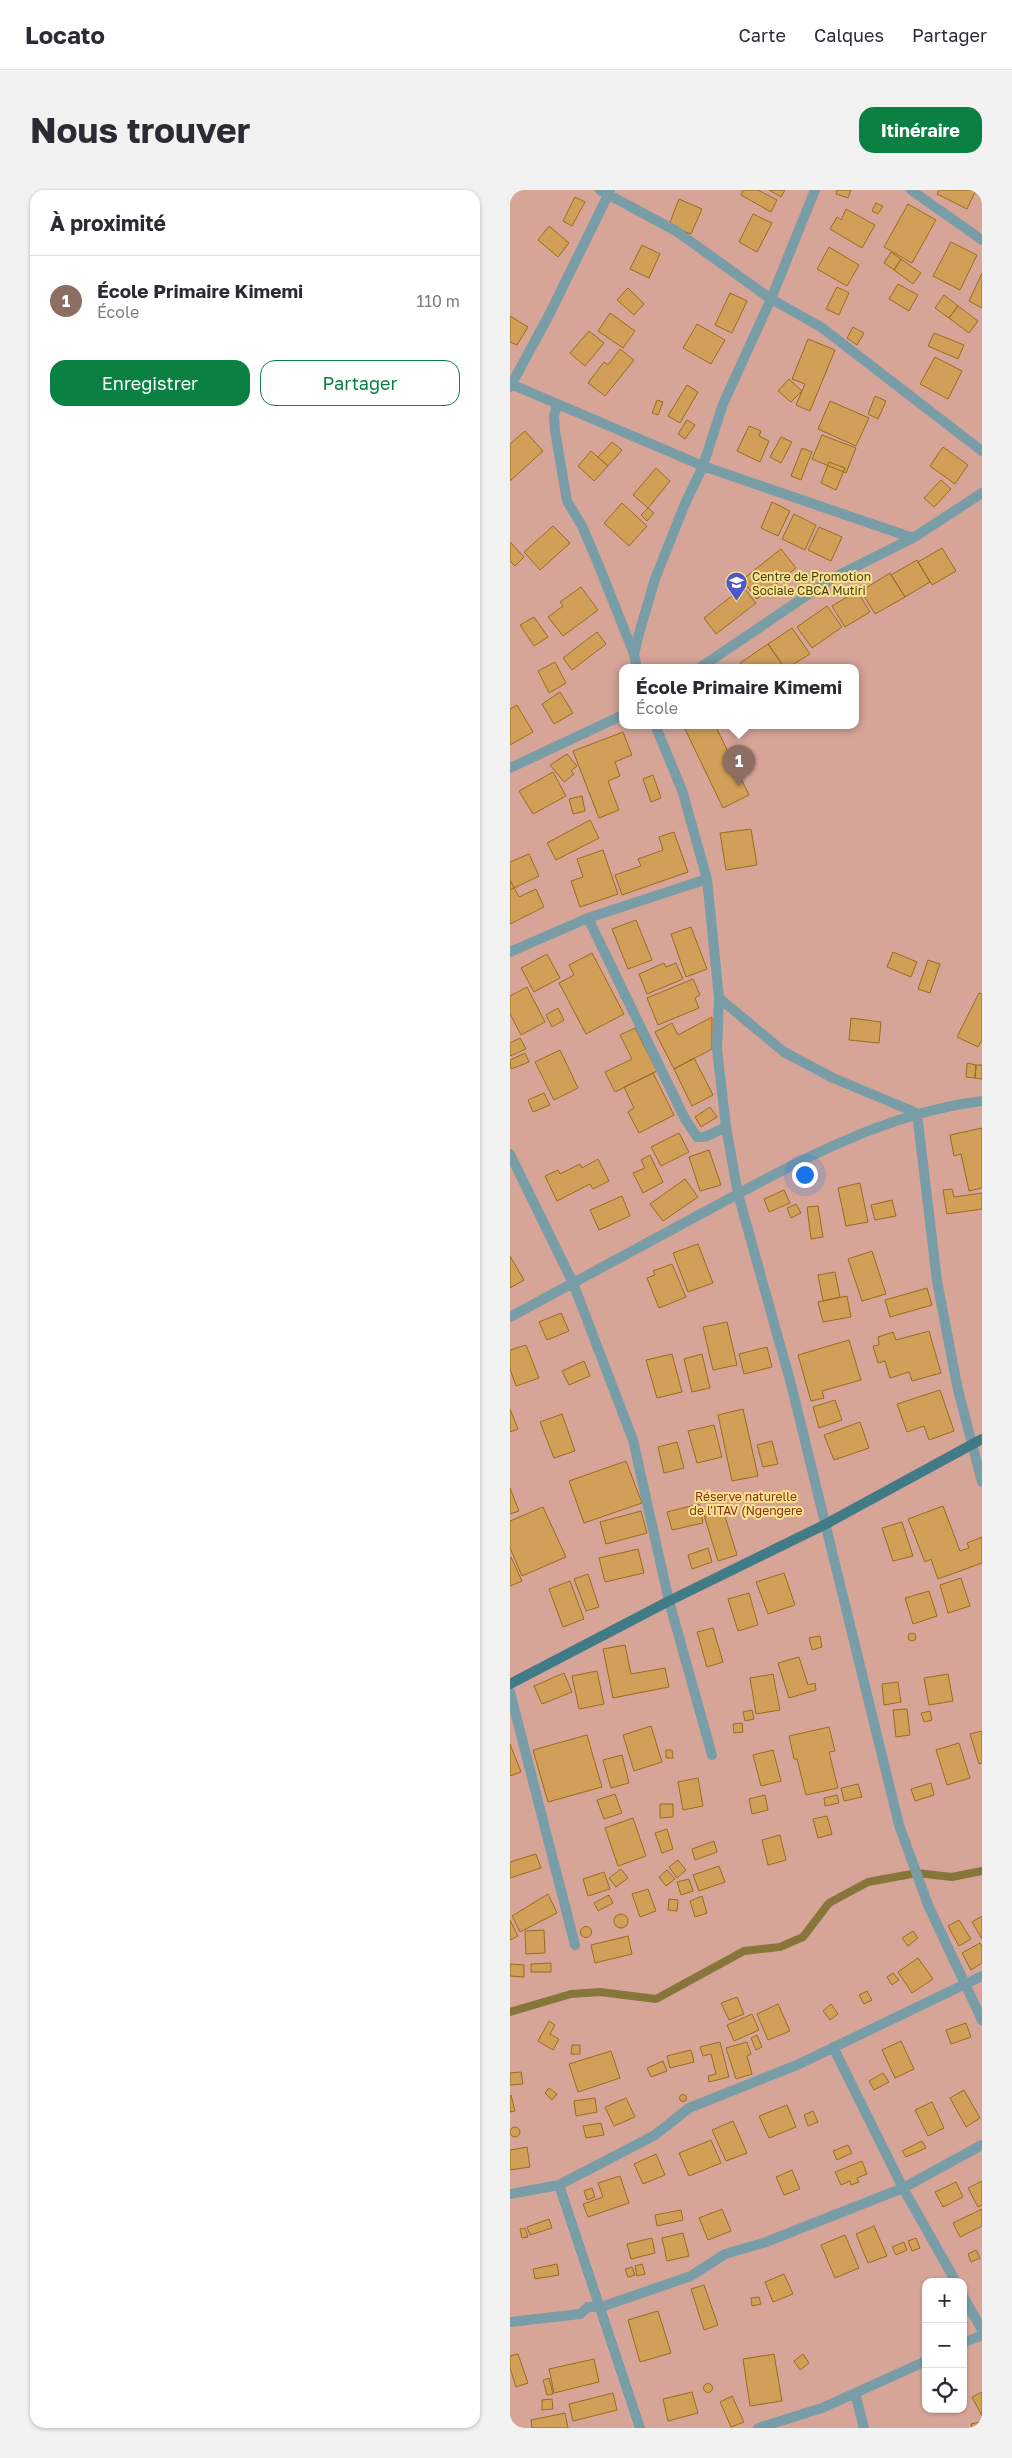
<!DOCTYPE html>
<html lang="fr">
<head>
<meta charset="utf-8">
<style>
  :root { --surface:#fff; --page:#f2f2f3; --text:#2b2b33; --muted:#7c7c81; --line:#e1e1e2; --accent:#0b8043 }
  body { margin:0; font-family:"Golos Text",sans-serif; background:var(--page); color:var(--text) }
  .controls { position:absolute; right:15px; bottom:15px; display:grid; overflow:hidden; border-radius:10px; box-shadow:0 1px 4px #0004 }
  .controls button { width:45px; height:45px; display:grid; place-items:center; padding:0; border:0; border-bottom:1px solid var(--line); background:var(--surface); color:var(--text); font:25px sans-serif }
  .you { position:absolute; left:294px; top:984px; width:18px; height:18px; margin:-12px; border:4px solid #fff; border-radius:50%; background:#1a73e8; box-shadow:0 0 0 8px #1a73e833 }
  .badge { display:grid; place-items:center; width:32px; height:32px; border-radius:50%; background:var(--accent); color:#fff; font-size:16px; font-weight:700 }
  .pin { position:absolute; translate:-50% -41px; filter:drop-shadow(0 1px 2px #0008) }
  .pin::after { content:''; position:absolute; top:26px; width:18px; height:15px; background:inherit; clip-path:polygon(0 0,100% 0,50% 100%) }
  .popup { position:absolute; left:109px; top:474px; width:240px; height:65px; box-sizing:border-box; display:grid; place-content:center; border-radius:10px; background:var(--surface); filter:drop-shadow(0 1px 4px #0005); font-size:16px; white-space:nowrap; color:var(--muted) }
  .popup b { font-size:19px; color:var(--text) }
  .popup::after { content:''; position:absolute; left:50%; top:100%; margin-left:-10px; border:10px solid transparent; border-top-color:var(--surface) }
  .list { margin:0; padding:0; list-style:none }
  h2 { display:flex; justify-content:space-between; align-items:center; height:65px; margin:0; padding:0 20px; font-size:21px }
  h2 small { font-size:16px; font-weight:400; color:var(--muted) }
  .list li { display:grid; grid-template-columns:32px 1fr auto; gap:15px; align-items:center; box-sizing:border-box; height:90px; padding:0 20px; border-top:1px solid var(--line) }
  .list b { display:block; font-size:19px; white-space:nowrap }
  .list p { margin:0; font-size:16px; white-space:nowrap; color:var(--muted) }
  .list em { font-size:16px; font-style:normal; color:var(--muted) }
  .actions { display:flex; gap:10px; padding:15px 20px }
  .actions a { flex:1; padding:11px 0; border:1px solid var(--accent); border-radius:15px; text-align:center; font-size:18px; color:var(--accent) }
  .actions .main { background:var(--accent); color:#fff }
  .icon { flex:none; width:28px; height:28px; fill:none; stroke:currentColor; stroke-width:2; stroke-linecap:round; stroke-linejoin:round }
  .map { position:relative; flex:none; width:472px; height:2238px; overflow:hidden; border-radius:15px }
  header { display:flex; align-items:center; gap:30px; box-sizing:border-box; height:70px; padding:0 25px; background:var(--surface); border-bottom:1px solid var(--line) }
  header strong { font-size:24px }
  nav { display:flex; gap:28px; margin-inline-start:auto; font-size:18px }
  .intro { display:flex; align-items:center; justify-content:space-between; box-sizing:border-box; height:120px; padding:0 30px }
  h1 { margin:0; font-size:35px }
  .button { padding:12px 22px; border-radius:15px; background:var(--accent); color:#fff; font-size:18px; font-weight:700 }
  main { display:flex; gap:30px; padding:0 30px }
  aside { flex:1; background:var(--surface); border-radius:15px; box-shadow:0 1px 4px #0004 }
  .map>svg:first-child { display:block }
</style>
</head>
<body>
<header>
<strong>Locato</strong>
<nav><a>Carte</a><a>Calques</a><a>Partager</a></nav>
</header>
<div class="intro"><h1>Nous trouver</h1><a class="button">Itinéraire</a></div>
<main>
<aside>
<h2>À proximité<small></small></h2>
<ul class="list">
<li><span class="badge" style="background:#8d6e63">1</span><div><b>École Primaire Kimemi</b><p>École</p></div><em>110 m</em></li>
</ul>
<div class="actions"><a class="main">Enregistrer</a><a>Partager</a></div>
</aside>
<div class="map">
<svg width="472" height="2238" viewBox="0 0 472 2238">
  <rect width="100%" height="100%" fill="#f9e38f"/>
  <!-- green -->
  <path fill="#d7a598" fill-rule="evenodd" d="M0 0H472V2238H0ZM113 477H345V535H113ZM416 2092H453V2219H416Z"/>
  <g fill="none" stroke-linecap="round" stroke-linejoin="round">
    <!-- stream -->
    <path stroke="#86763a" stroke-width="8" d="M0 1822 61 1804 90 1802 146 1809 234 1761 270 1757 293 1747 319 1713 358 1692 407 1683 442 1687 472 1681"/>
  </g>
  <!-- building -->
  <path fill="#d19f58" stroke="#996b1e" d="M233 0H248L267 10 261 22 231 5Z
    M259 0H275L271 7Z
    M327 0H341L338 8 326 4Z
    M429 0H466L457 19 427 4Z
    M65 7 75 12 62 36 53 31Z
    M169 9 192 19 181 44 159 35Z
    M366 13 373 16 368 24 362 21Z
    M398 14 426 30 402 73 374 57Z
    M336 19 365 35 352 58 320 39 327 27 331 30Z
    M243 24 262 33 247 62 229 52Z
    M39 36 59 53 48 67 28 50Z
    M441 52 467 65 450 100 423 86Z
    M132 55 150 64 139 88 120 79Z
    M319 57 349 75 337 96 307 79Z
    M381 62 391 69 384 80 374 73Z
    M391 69 411 83 403 94 384 80Z
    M472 83V118L459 111Z
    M388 94 408 105 399 121 379 109Z
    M327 97 339 103 329 125 316 119Z
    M118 98 134 114 124 125 107 110Z
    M220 103 237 111 222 143 205 135Z
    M434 105 448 116 439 128 425 118Z
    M448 116 468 131 459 143 439 128Z
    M100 123 125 141 113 158 88 141Z
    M0 126 18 137 7 155 0 152Z
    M187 134 215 150 201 174 173 158Z
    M343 137 354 143 347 155 337 148Z
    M79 141 94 153 75 176 60 163Z
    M424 143 454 155 448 169 418 156Z
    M298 149 325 160 300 221 286 215 295 194 282 189Z
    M110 159 124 170 95 206 78 193 94 172 98 175Z
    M425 167 452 181 438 209 410 194Z
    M279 189 292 201 281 212 268 201Z
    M177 195 188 202 170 233 158 226Z
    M365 206 376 211 368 229 358 224Z
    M147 210 153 212 148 225 142 223Z
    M320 211 359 228 346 256 308 239Z
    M177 230 185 235 175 249 168 244Z
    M239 236 251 241 249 246 259 251 250 272 227 261Z
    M15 241 33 261 0 291V254Z
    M312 245 346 258 336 283 302 269Z
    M271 247 282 252 271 273 260 267Z
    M102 252 112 260 98 276 88 267Z
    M433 257 458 275 445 294 420 276Z
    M292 258 302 262 291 290 281 286Z
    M81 261 98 276 84 291 68 276Z
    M319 272 335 278 326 300 311 293Z
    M146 278 160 291 138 318 123 305Z
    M431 290 441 299 424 317 414 308Z
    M262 312 280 321 268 346 251 338Z
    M112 313 137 336 119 356 94 333Z
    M138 318 144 323 137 331 131 325Z
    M284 324 306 335 295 360 272 349Z
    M43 336 60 353 30 380 14 362Z
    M309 337 332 347 321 371 298 360Z
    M0 352 14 367 5 376 0 371Z
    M432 358 446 381 422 395 408 372Z
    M271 359 286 378 247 409 232 390Z
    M407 370 420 392 395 407 381 385Z
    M380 383 395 407 365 424 351 401Z
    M71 397 88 420 53 446 38 427 53 416 50 412Z
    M233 397 246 413 206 444 194 428Z
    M347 401 360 422 335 437 322 416Z
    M317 416 332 437 302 458 287 437Z
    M24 427 38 447 24 456 10 435Z
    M282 438 300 464 279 477H274L258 454Z
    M87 442 96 454 62 480 53 468Z
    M258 454 274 477H233L230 473Z
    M45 472 56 493 39 503 28 481Z
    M50 502 63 523 44 534 32 514Z
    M7 515 23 542 0 555V519Z
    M184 535H205L239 605 213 618 175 539Z
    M113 542 122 565 105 572 110 586 98 591 109 620 89 628 63 561Z
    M57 564 67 576 61 581 64 584 54 592 40 575Z
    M43 582 56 606 23 624 9 601Z
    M143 585 151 608 141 612 133 589Z
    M72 606 75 621 63 624 59 609Z
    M80 630 89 648 46 670 37 653Z
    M241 639 247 675 216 680 210 643Z
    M164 642 178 682 112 705 105 685 131 676 128 669 153 660 149 647Z
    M93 660 108 704 70 717 61 691 73 687 67 669Z
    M19 664 29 686 0 700V672Z
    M0 690 9 707 26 699 34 717 0 734Z
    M126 730 142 770 118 779 102 739Z
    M181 737 197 779 176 787 161 744Z
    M383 762 407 772 401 787 377 777Z
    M82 763 114 824 76 844 49 793 64 785 59 775Z
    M37 764 50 788 24 802 11 778Z
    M418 770 430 774 420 803 408 799Z
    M154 773 156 777 166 773 173 789 137 804 129 784Z
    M183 789 190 805 185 808 189 818 148 835 137 808Z
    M17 797 35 832 11 845 0 824V806Z
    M469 803 472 804V850L468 857 447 847Z
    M48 818 54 830 42 837 36 825Z
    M202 827V859L164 879 145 842 162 833 168 845Z
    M341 828 371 832 369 853 339 850Z
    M125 838 147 881 105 902 95 882 122 869 110 845Z
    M10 848 16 859 0 866V853Z
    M50 860 68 898 44 910 25 872Z
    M15 863 19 872 1 879 0 870Z
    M184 868 203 905 182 916 164 879Z
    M457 873 466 875 465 888 456 887Z
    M466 875H472V889L465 888Z
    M143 883 164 925 129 943 118 922 124 918 114 897Z
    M34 903 40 915 23 922 18 910Z
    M200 917 207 927 191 937 185 927Z
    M472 938V998L459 1001 451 964 444 966 440 945Z
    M169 943 179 962 151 976 141 957Z
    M199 960 211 995 190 1001 179 967Z
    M140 965 153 992 133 1003 123 983 135 978 131 970Z
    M88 969 99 991 83 999 80 994 47 1011 35 986 48 980 50 984 70 974 72 978Z
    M175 989 188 1007 153 1031 140 1014Z
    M350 993 358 1032 336 1036 328 998Z
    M442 999 444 1007 472 1003V1019L437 1024 433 1000Z
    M274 1000 280 1013 259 1022 254 1009Z
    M112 1006 120 1026 89 1040 80 1020Z
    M382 1010 386 1026 365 1030 361 1015Z
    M286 1014 291 1023 281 1028 277 1018Z
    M308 1016 313 1047 301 1049 297 1017Z
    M188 1054 203 1093 178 1102 163 1063Z
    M362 1061 376 1104 352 1111 338 1069Z
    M0 1066 14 1090 0 1098Z
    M162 1074 176 1107 149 1118 137 1088 145 1085 143 1081Z
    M325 1082 330 1107 313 1111 308 1085Z
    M417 1098 422 1115 380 1127 375 1110Z
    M337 1106 341 1127 313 1132 308 1112Z
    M51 1123 59 1141 37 1150 29 1132Z
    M217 1132 227 1175 203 1180 193 1137Z
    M419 1141 431 1183 402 1191 399 1182 380 1188 375 1171 368 1173 363 1156 369 1155 368 1147 383 1142 386 1150Z
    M339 1150 351 1190 312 1201 314 1208 301 1211 288 1165Z
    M16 1155 29 1188 6 1196 0 1179V1160Z
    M257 1157 262 1177 234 1184 229 1164Z
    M162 1164 172 1202 147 1208 136 1170Z
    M192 1164 200 1198 182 1202 174 1169Z
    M74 1171 80 1186 59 1195 52 1181Z
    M430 1200 444 1241 419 1250 414 1236 397 1242 387 1214Z
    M325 1210 332 1230 309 1238 303 1217Z
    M0 1219 8 1239 0 1242Z
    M233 1219 248 1286 222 1291 208 1225Z
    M52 1224 65 1261 44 1268 30 1232Z
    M350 1232 359 1258 324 1270 314 1245Z
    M204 1235 212 1267 187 1273 178 1241Z
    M262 1251 268 1274 253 1277 247 1255Z
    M167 1252 174 1278 154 1283 148 1257Z
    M116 1271 132 1313 74 1333 59 1291Z
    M0 1298 9 1321 0 1324Z
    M189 1314 193 1333 162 1340 157 1322Z
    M433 1316 450 1361 459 1358 457 1353 472 1347V1373L428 1389 421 1369 415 1372 398 1329Z
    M33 1317 56 1367 12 1386 0 1358V1331Z
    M213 1320 227 1365 208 1371 194 1325Z
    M131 1321 137 1343 96 1354 90 1332Z
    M392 1332 403 1366 383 1371 372 1338Z
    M198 1358 202 1372 182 1379 178 1365Z
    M128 1359 134 1383 95 1392 89 1368Z
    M1 1367 12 1391 0 1396V1368Z
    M274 1383 285 1415 258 1424 246 1392Z
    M78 1384 89 1417 76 1421 64 1389Z
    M451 1388 460 1416 438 1423 430 1395Z
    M60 1391 74 1429 53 1437 39 1399Z
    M419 1401 427 1426 403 1434 395 1408Z
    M239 1403 248 1435 228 1441 218 1409Z
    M203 1438 213 1472 197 1477 187 1442Z
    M398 1447a4 4 0 1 1 8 0a4 4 0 1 1-8 0Z
    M310 1446 312 1457 302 1460 299 1448Z
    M115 1455 121 1484 155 1478 159 1497 103 1508 93 1459Z
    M289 1467 298 1495 305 1493 306 1500 279 1508 268 1473Z
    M87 1481 94 1514 69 1519 62 1486Z
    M54 1483 62 1502 32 1514 24 1496Z
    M263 1484 270 1520 246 1524 240 1488Z
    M438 1484 443 1511 419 1515 414 1488Z
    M388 1492 391 1512 374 1515 372 1494Z
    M397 1519 400 1545 386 1547 383 1520Z
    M242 1520 244 1529 235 1531 233 1522Z
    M420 1521 422 1530 414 1532 411 1523Z
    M232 1533 233 1542 224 1543 223 1534Z
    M141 1536 152 1572 124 1581 113 1545Z
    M319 1537 325 1561 319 1562 328 1598 296 1605 287 1569H284L279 1546Z
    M472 1541V1573L469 1574 460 1544Z
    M77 1545 92 1597 38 1612 23 1560Z
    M449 1553 460 1588 437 1595 426 1560Z
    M0 1554 11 1582 0 1586Z
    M156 1560H162L163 1568H156Z
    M263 1560 271 1591 251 1596 243 1565Z
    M112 1565 119 1593 101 1598 93 1570Z
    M188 1588 193 1616 173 1620 168 1592Z
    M421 1593 424 1605 405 1611 401 1599Z
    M348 1594 352 1607 334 1611 331 1598Z
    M105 1604 112 1623 94 1629 87 1610Z
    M255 1605 258 1620 242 1624 239 1609Z
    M327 1605 329 1613 315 1616 314 1608Z
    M150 1614H163V1627L150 1628Z
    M317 1626 322 1644 308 1648 303 1629Z
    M123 1628 136 1666 108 1676 95 1638Z
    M157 1639 163 1659 152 1663 145 1643Z
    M270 1645 276 1670 258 1675 252 1650Z
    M204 1651 207 1662 185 1670 182 1659Z
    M26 1664 31 1678 0 1688V1672Z
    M168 1670 176 1680 167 1688 159 1677Z
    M209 1676 215 1692 189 1701 183 1685Z
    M111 1679 118 1688 106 1697 99 1688Z
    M157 1680 165 1689 156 1696 149 1687Z
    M94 1682 100 1699 78 1706 73 1689Z
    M179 1689 183 1701 171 1705 167 1692Z
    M138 1699 146 1721 130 1727 122 1704Z
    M38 1704 47 1723 10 1742 2 1726Z
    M99 1705 103 1713 88 1721 84 1713Z
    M192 1706 197 1723 185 1727 180 1711Z
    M159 1709 168 1710 167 1721 158 1720Z
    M104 1731a7 7 0 1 1 14 0a7 7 0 1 1-14 0Z
    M472 1726V1749L462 1732Z
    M0 1730 8 1746 0 1750Z
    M449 1730 461 1749 449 1756 438 1736Z
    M70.5 1742a5.5 5.5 0 1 1 11 0a5.5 5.5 0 1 1-11 0Z
    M34 1740 35 1763 16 1764 15 1741Z
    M403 1741 408 1748 398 1756 392 1748Z
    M118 1746 122 1764 85 1773 81 1755Z
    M470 1753 472 1757V1773L461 1780 452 1763Z
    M408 1768 423 1789 402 1803 388 1782Z
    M41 1773V1782H21V1774Z
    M0 1774 14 1775V1787L0 1786Z
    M383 1783 389 1790 382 1795 377 1787Z
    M357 1801 362 1810 354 1814 349 1805Z
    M227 1807 234 1824 219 1830 211 1813Z
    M268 1814 280 1841 258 1850 247 1824Z
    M321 1814 328 1824 320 1830 313 1821Z
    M242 1824 249 1840 224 1851 217 1835Z
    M39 1831 45 1835 40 1844 49 1849 43 1860 28 1851Z
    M456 1833 461 1847 441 1854 436 1840Z
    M247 1845 252 1857 246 1860 241 1848Z
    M391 1851 404 1879 385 1888 372 1860Z
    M210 1852 219 1887 199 1892 198 1886 206 1884 201 1864 193 1866 190 1857Z
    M237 1852 241 1864 237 1866 242 1884 226 1889 216 1858Z
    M62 1855H70V1864H61Z
    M181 1860 184 1872 160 1878 157 1866Z
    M101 1861 110 1888 68 1902 59 1874Z
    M153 1871 157 1881 141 1887 137 1878Z
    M11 1882 13 1894 0 1895V1883Z
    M373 1883 379 1892 364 1900 359 1891Z
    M39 1898 47 1904 42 1910 35 1903Z
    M454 1900 470 1928 456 1937 440 1908Z
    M169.5 1908a3.5 3.5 0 1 1 7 0a3.5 3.5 0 1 1-7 0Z
    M1 1905 5 1921 0 1922V1906Z
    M85 1908 87 1922 66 1926 64 1911Z
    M116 1908 125 1927 104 1936 95 1917Z
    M422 1912 434 1938 418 1946 405 1920Z
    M277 1915 286 1937 259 1948 249 1926Z
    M303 1921 308 1932 298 1936 294 1925Z
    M223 1931 237 1963 216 1971 202 1940Z
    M91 1933 94 1945 76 1948 73 1936Z
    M0 1942a5 5 0 1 1 10 0a5 5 0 1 1-10 0Z
    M201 1950 211 1973 179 1986 169 1963Z
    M412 1951 416 1958 396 1967 392 1961Z
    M338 1955 342 1963 327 1970 323 1961Z
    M17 1957 20 1977 0 1980V1960Z
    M146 1964 155 1985 133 1994 124 1974Z
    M352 1971 357 1984 347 1988 349 1992 341 1995 340 1991 331 1995 325 1982Z
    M282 1980 290 1999 274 2005 266 1987Z
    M110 1986 119 2013 78 2027 73 2014 93 2007 88 1993Z
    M472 1991V2015L468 2017 458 1998Z
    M446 1992 453 2007 433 2017 425 2002Z
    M82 1998 85 2007 77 2010 74 2001Z
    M212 2019 221 2041 198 2050 189 2028Z
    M472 2019V2036L450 2047 443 2033Z
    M171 2020 173 2030 147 2036 145 2025Z
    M39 2029 42 2038 20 2045 17 2037Z
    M364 2036 377 2066 358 2073 346 2044Z
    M15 2038 18 2047 12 2048 10 2039Z
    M173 2043 179 2066 157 2071 152 2048Z
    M335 2045 349 2078 325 2088 311 2055Z
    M142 2048 145 2063 121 2069 117 2054Z
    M406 2048 410 2058 402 2061 398 2051Z
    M394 2052 397 2060 386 2065 382 2057Z
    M466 2060 470 2068 461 2072 458 2064Z
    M47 2074 49 2085 25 2089 23 2079Z
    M132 2074 135 2084 127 2086 125 2076Z
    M122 2077 125 2085 118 2087 115 2079Z
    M274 2084 283 2104 263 2112 255 2092Z
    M194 2095 208 2135 194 2140 181 2099Z
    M249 2107 251 2114 242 2116 241 2108Z
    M148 2121 161 2163 130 2172 118 2130Z
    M8 2164 18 2193 6 2197 0 2178V2166Z
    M264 2164 272 2211 240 2216 233 2169Z
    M293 2164 299 2173 290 2180 284 2171Z
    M84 2169 89 2192 44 2203 39 2179Z
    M39 2188 43 2204 37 2205 33 2190Z
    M193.5 2198a4.5 4.5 0 1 1 9 0a4.5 4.5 0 1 1-9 0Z
    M182 2202 188 2223 158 2231 153 2209Z
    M472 2202V2226L462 2207Z
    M103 2203 107 2220 63 2231 59 2214Z
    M222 2206 234 2232 221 2237 210 2212Z
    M42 2209 43 2219 32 2220V2210Z
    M55 2223 58 2238H22L21 2230Z
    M471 2232 472 2238H462L461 2234Z"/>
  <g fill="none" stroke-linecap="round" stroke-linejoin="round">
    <!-- street -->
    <path stroke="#789da6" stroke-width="10" d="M90 0 166 41 261 109 311 137 472 261
      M401 0 472 50
      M3 195 193 276 403 348
      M0 197 39 125 100 1
      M47 215 44 226 45 241 57 311 72 336 87 371 124 464
      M127 477 124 465 128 447 145 389 174 316 193 276 213 214 261 109 305 0
      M191 477 321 389 403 348 472 303
      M145 535 172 600 197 689 209 808 207 859 216 937 228 1004 281 1194 389 1635 418 1715 472 1830
      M0 578 113 525
      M78 728 174 927 187 947H195L216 937
      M0 762 78 728 197 689
      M209 808 274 862 323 888 407 923 427 1091 448 1200 472 1292
      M0 964 63 1093 123 1250 159 1411 202 1565
      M0 1127C67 1091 133 1055 200 1019 285 973 374 923 472 911
      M0 1502 65 1755
      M323 1857 393 1998 446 2092
      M49 1995 130 2238
      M0 2004 49 1995 145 1945 179 1918 287 1875 472 1786
      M453 2106 472 2140
      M0 2132 70 2124 78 2117H91L181 2086 215 2064 256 2052 393 1998 472 1955
      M453 2153 472 2145
      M345 2203 354 2238
      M248 2238 312 2218 416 2171"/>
    <!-- secondary -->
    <path stroke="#417b88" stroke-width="10" d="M0 1494 159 1411 316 1334 472 1249"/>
  </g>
  <!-- icons -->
  <defs>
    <symbol id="school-pin" viewBox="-11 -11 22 30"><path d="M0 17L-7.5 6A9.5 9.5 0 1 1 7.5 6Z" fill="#4e57cd" stroke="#f9e38f"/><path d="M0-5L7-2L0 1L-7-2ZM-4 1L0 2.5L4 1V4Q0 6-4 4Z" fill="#fff"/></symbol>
  </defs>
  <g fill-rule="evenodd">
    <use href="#school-pin" x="214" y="380" width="25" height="34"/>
  </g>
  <g text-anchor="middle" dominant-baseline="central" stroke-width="4" stroke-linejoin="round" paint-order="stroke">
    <!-- poi labels -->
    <g font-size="12" fill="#453c19" stroke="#f9e38f" text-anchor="start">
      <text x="242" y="386">Centre de Promotion<tspan x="242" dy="14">Sociale CBCA Mutiri</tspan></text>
    </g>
    <!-- park labels -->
    <g font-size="12" fill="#872f1a" stroke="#f9e38f">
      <text x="236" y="1306">Réserve naturelle<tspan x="236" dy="14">de l'ITAV (Ngengere</tspan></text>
    </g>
  </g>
</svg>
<div class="controls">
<button>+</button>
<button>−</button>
<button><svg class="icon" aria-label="locate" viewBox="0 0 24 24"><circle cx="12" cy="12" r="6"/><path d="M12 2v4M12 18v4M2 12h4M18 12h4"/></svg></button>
</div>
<div class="you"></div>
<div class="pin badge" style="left:229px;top:596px;background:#8d6e63">1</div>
<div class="popup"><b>École Primaire Kimemi</b>École</div>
</div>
</main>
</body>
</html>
